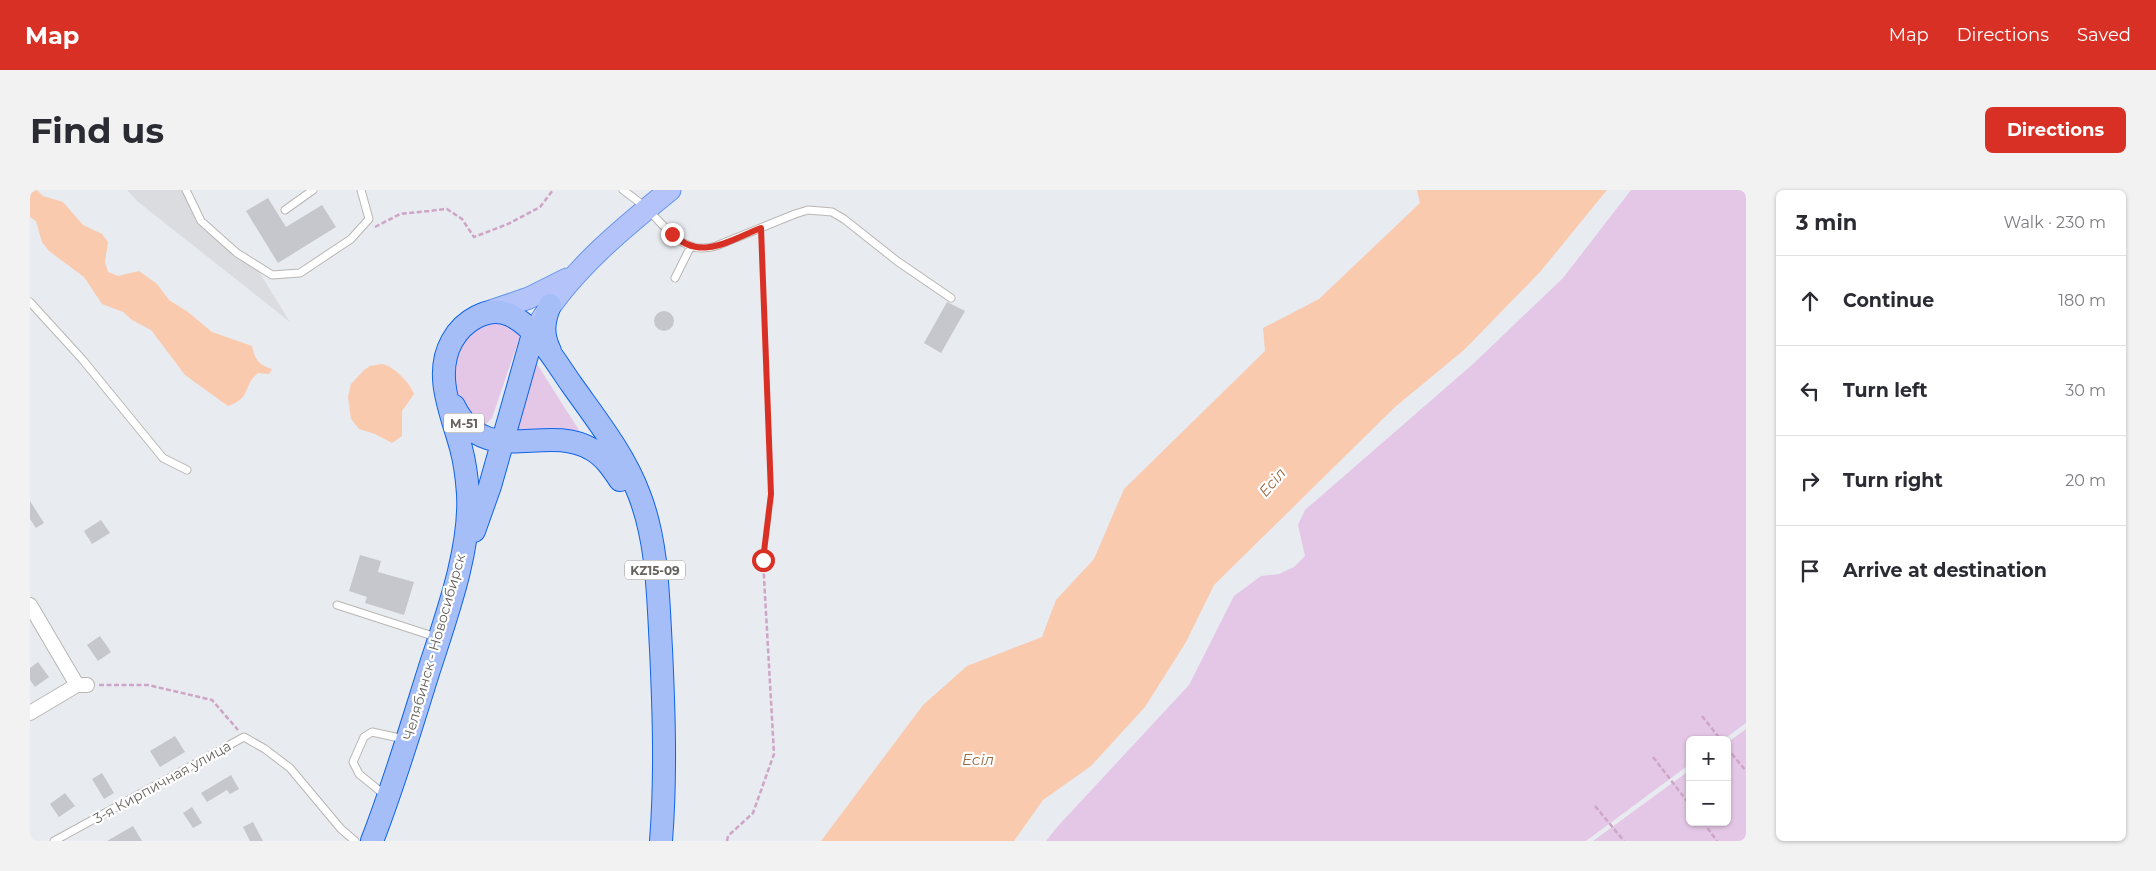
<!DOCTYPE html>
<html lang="en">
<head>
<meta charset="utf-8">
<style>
  :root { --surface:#fff; --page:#f2f2f3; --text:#2b2b33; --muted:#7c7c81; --line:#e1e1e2; --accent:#d93025 }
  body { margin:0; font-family:Montserrat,sans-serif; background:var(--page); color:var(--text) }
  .controls { position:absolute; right:15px; bottom:15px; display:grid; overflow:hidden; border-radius:8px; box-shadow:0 1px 4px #0004 }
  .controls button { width:45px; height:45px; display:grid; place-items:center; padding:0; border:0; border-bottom:1px solid var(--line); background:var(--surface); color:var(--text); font:25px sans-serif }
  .stop { position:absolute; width:15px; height:15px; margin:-11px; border:4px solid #d93025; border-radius:50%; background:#fff }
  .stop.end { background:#d93025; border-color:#fff; box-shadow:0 1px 5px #0008 }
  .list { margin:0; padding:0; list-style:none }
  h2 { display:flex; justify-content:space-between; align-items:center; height:65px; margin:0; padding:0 20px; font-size:21px }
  h2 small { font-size:16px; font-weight:400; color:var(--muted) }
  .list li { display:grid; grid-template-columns:32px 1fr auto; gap:15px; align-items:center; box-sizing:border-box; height:90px; padding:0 20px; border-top:1px solid var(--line) }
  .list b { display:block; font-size:19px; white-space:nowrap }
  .list em { font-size:16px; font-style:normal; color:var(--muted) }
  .icon { flex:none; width:28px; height:28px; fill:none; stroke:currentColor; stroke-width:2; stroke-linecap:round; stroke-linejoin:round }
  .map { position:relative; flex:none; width:1716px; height:651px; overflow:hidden; border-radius:8px }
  header { display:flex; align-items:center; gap:30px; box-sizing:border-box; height:70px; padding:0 25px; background:var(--accent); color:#fff }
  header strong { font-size:24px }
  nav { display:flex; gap:28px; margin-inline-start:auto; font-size:18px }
  .intro { display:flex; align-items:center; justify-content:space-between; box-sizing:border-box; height:120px; padding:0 30px }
  h1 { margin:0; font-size:35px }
  .button { padding:12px 22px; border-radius:8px; background:var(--accent); color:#fff; font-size:18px; font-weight:700 }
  main { display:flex; gap:30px; padding:0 30px }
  aside { flex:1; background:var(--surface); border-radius:8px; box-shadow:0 1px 4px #0004 }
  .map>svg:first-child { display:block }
</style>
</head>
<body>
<header>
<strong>Map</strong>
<nav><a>Map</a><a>Directions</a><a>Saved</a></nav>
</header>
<div class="intro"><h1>Find us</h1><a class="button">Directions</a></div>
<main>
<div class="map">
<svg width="1716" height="651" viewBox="0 0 1716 651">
  <rect width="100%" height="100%" fill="#e8ebf0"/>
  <!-- industrial -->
  <path fill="#dadce0" d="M97 0H154L182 42 221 69 260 132 107 11Z"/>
  <!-- green -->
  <path fill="#e4c7e6" d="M1601 0H1716V533L1693 550H1660V574L1556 651H1016L1028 636 1159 495 1204 406 1231 386 1249 384 1264 377 1275 366 1268 335 1275 320 1443 174 1533 88Z
    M468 129 490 143 489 149 462 228 454 236 432 222 423 186 428 159 445 138Z
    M500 163 554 248 477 244Z
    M1716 539V651H1563L1660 580V632H1697V553Z"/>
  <!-- water -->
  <path fill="#facaaf" d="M0 0H7L13 6 33 12 53 35 72 44 78 52 75 72 78 82 88 86 109 81 127 94 139 110 158 122 182 142 222 156C225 170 229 175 242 179L239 184 228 183C212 196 222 208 198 216L155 185 121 140 102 130 93 122 72 114 54 87 19 61 12 52 6 31 0 27Z
    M1387 0H1577L1510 82 1434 160 1365 217 1184 395 1156 452 1115 517 1061 576 1013 610 984 651H791L893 515 937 476 1012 447 1026 410 1064 369 1094 299 1235 161 1233 138 1289 109 1390 13Z
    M352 174C364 176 380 193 384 204L372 221V246L362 253 345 244 329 239 321 229 318 207 321 194 334 180 340 176Z"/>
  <!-- building -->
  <path fill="#c5c7cc" d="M238 8 256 37 292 15 306 37 248 73 216 21Z
    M917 112 935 121 911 163 894 153Z
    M624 131a10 10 0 1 1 20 0a10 10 0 1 1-20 0Z
    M0 311 14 333 6 338 0 329Z
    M71 330 80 343 62 354 54 341Z
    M330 365 351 371 348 382 384 392 374 425 335 413 337 407 319 401Z
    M70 446 81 462 68 471 57 455Z
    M8 472 19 487 5 497 0 490V478Z
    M145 546 155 562 130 577 120 561Z
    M72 583 84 603 74 609 62 589Z
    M201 585 209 599 200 604 197 600 177 612 171 603Z
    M35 603 45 616 29 627 20 614Z
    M162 617 172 633 163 638 153 623Z
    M223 632 233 651H220L213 637Z
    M103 636 112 651H77Z"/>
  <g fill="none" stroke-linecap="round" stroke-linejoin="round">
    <defs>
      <path id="service" d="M156 0 171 31 207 63 242 85 270 83 321 49 339 29 331 0
        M593 0C601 6 610 12 618 20 638 39 654 66 686 56L765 24 778 20 802 22 814 29 867 71 921 108
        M255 20 283 0
        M645 88 661 56
        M0 112 52 169 133 268 157 280
        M307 415 406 447
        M356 606 329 584 323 572 334 547 342 542 374 549
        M24 651 214 547 235 559 260 578 311 639 325 651"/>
      <path id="minor" d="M0 415 47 495H57
        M0 523 47 495"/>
      <path id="primary" d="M455 123 499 108 537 89
        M511 130C543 79 593 38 640 0"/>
      <path id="trunk" d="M520 115C513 132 512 145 520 161
        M424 216C455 280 514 232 561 259 574 266 582 278 590 290
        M444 341 460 296 503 144
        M342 651C364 595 381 537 399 480 416 427 441 360 438 304 437 289 435 273 431 258 422 224 403 185 422 151 433 131 458 115 480 125 507 138 525 171 542 195 566 229 594 264 609 304 628 352 628 408 631 459 634 523 636 587 631 651"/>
    </defs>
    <!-- service casing -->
    <use href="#service" stroke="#b9b6b3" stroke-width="9"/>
    <!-- minor casing -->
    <use href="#minor" stroke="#b9b6b3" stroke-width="16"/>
    <!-- primary casing -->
    <use href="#primary" stroke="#6897e9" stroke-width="23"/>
    <!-- trunk casing -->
    <use href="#trunk" stroke="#0f64ea" stroke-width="24"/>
    <!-- path -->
    <path stroke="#cea5c6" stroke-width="2.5" stroke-dasharray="5 2.5" stroke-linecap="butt" d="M345 37 370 24 417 19 432 29 444 47 478 34 510 17 523 0
      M69 495H118L182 510 208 540
      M1672 526 1691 550
      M1697 558 1716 581
      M1623 567 1660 615
      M1565 616 1594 651
      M1673 632 1687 651
      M697 651 698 646 723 623 744 564 733 370 741 304 731 47"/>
    <!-- service -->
    <use href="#service" stroke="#fff" stroke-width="7"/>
    <!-- minor -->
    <use href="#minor" stroke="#fff" stroke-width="14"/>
    <!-- primary -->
    <use href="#primary" stroke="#b4c4fa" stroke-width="21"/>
    <!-- trunk -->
    <use href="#trunk" stroke="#a6bef8" stroke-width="22"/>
  </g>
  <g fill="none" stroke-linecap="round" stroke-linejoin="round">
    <!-- route -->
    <path stroke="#d93025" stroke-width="6" d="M642 44C671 72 700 50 731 38L741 304 733 370"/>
  </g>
  <g text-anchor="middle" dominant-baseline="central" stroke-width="4.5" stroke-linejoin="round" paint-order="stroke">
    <!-- shield labels -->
    <g fill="#fff" stroke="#95928f" stroke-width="1">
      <rect x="414" y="223.5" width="40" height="19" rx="4"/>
      <rect x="595" y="370.5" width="60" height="19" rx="4"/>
    </g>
    <g font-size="12" font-weight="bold" fill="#67635f">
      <text x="434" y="233">M-51</text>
      <text x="625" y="380">KZ15-09</text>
    </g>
    <!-- street labels -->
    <g font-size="14" fill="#67635f" stroke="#fff">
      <text transform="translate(404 457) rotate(-74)">Челябинск - Новосибирск</text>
      <text transform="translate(132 592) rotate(-29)">3-я Кирпичная улица</text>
    </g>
    <!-- water labels -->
    <g font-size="15" font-style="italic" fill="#9b6a44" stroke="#fff">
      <text transform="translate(1242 292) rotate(-49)">Есіл</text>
      <text x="948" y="569">Есіл</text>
    </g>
  </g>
</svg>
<div class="controls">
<button>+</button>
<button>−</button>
</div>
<div class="stop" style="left:733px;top:370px"></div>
<div class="stop end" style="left:642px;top:44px"></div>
</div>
<aside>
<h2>3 min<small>Walk · 230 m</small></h2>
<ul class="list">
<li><svg class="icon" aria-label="ahead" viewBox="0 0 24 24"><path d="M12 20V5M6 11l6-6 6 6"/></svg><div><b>Continue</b></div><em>180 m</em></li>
<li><svg class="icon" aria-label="left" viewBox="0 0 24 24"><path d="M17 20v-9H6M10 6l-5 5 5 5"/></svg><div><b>Turn left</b></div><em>30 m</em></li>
<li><svg class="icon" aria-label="right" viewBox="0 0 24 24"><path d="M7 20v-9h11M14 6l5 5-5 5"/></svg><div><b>Turn right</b></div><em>20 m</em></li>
<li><svg class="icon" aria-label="arrive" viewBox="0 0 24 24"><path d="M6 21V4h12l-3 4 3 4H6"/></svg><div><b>Arrive at destination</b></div></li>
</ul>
</aside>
</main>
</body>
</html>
